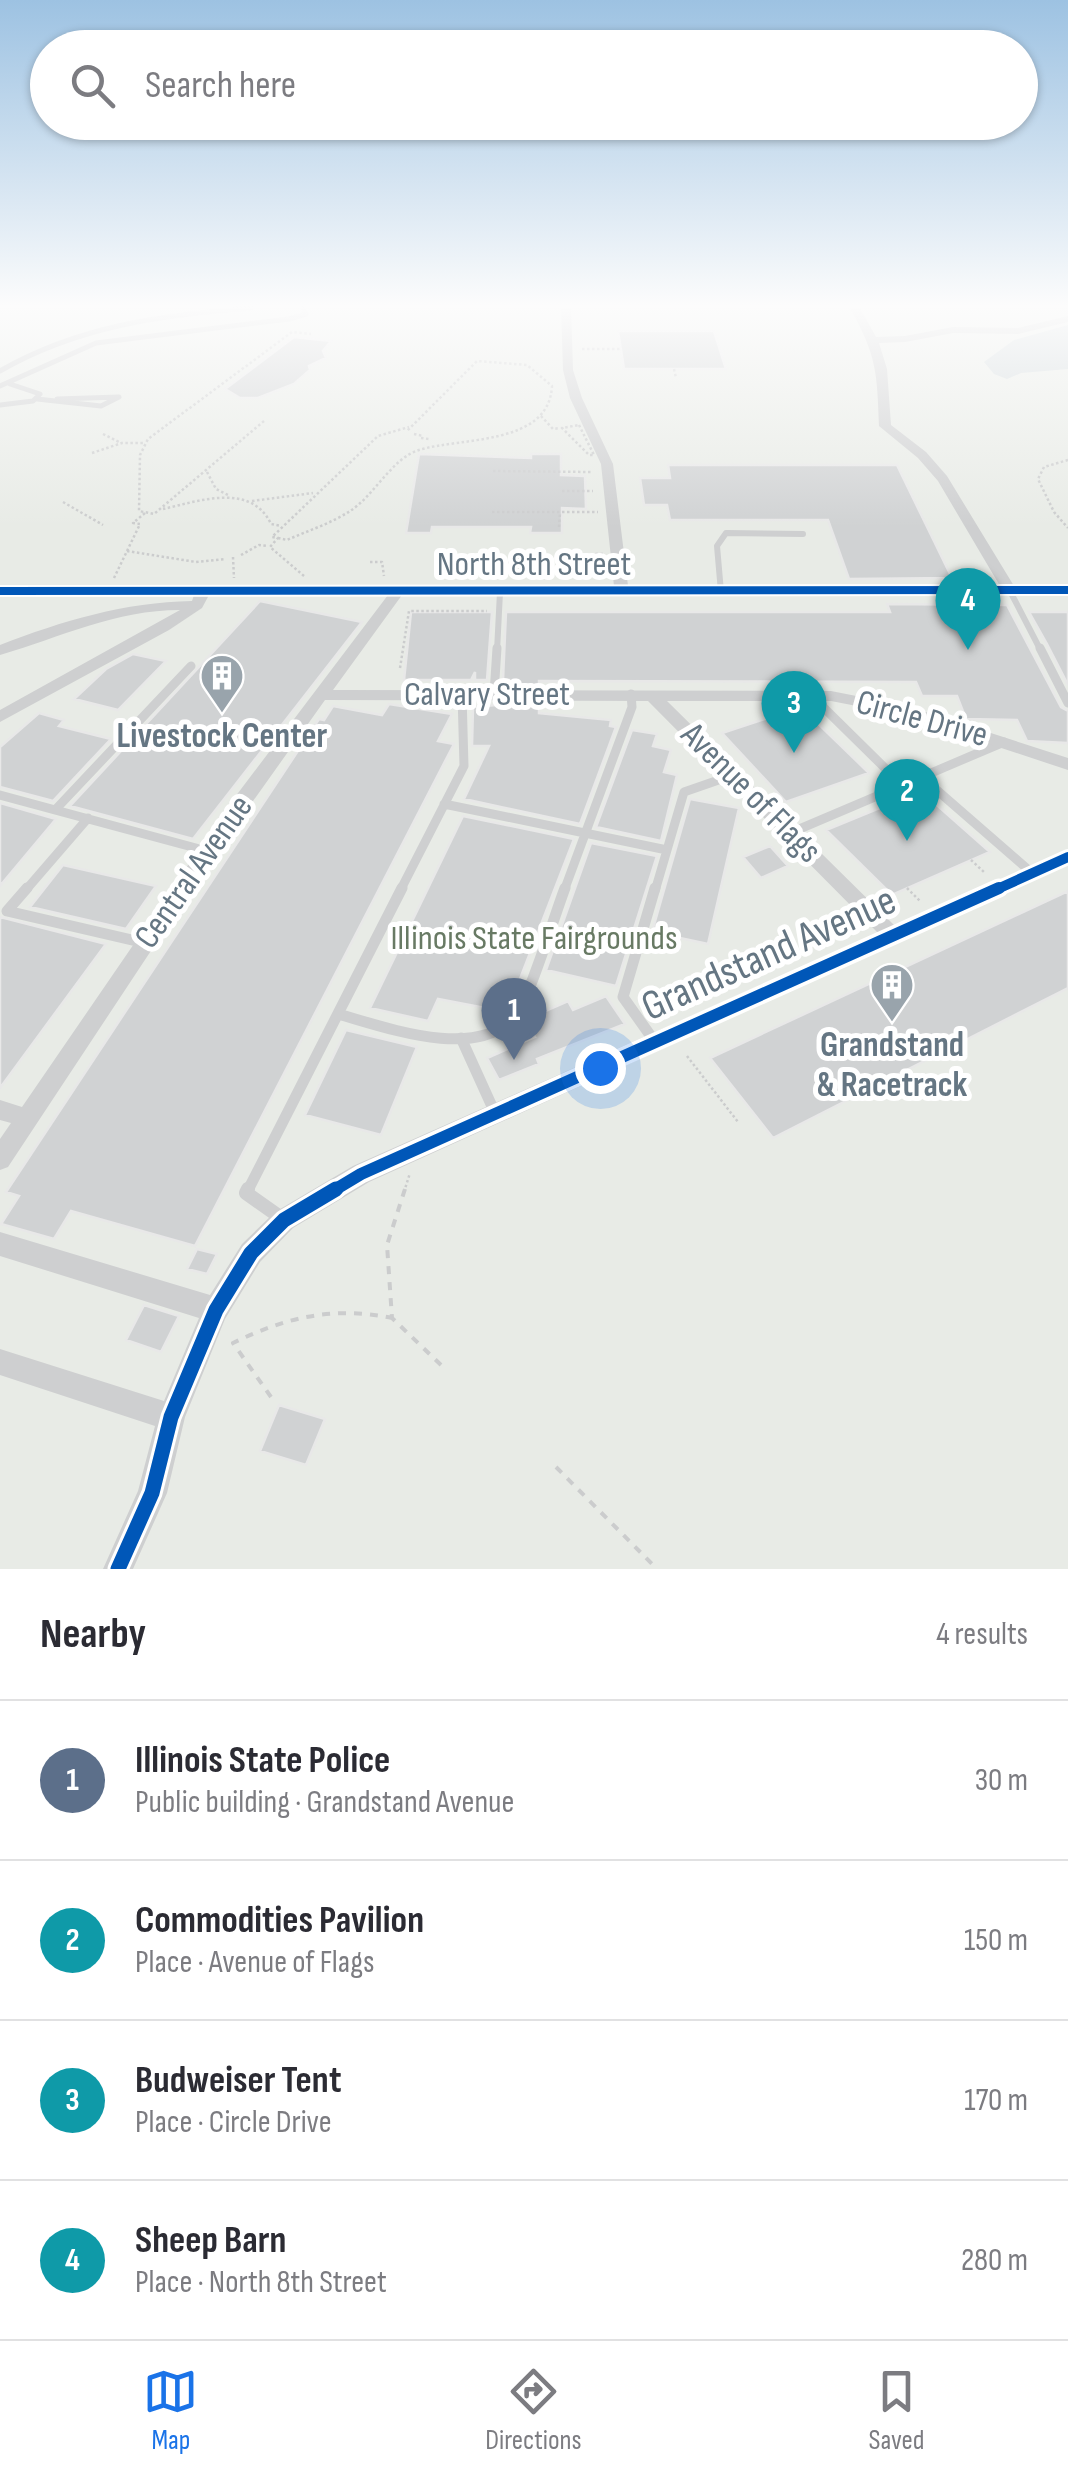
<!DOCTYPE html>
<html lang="en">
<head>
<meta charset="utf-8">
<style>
  :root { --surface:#fff; --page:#f2f2f3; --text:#2b2b33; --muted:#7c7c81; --line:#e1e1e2; --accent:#1a73e8 }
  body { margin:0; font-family:"Sofia Sans Condensed",sans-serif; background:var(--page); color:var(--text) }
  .you { position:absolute; left:600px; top:1068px; width:35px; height:35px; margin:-25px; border:8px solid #fff; border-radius:50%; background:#1a73e8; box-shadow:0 0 0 15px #1a73e833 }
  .badge { display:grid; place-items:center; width:65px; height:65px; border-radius:50%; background:var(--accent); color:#fff; font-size:32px; font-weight:700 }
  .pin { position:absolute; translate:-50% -82px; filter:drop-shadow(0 2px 5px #0008) }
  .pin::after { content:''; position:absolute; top:52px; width:35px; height:30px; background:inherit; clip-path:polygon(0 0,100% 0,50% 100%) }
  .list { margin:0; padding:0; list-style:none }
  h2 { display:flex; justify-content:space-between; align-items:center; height:130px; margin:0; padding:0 40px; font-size:42px }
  h2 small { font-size:32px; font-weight:400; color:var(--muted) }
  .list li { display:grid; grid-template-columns:65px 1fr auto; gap:30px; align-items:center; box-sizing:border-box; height:160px; padding:0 40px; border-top:2px solid var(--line) }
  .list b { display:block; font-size:38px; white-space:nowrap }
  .list p { margin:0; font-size:32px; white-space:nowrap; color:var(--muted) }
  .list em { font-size:32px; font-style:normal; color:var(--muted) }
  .icon { flex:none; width:55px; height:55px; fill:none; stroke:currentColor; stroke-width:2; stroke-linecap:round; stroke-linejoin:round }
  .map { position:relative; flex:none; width:1068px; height:1569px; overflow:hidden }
  .search { position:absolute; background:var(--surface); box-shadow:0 2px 8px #0004; left:30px; right:30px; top:30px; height:110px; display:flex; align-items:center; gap:25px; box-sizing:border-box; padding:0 35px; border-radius:55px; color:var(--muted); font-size:38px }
  .sheet { height:770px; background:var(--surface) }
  nav { display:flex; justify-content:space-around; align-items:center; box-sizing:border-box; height:140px; border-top:2px solid var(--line); background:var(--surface); font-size:28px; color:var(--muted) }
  nav a { display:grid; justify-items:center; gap:5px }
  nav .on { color:var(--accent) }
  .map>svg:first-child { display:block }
</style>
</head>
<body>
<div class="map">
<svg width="1068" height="1569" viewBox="0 0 1068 1569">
  <rect width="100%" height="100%" fill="#f9f9f9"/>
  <!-- green -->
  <path fill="#e8ebe6" d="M0 308H1068V1569H0Z"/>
  <!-- water -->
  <path fill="#ced6d9" d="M1068 325V369L1021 373 1007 379 994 374 984 362 1014 340Z"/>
  <!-- building -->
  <path fill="#d0d2d3" stroke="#e8e8e8" stroke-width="2.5" d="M618 331H714L726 369H624Z
    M294 337 331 341 323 351 326 358 309 366 310 370 294 384 258 398H240L225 389Z
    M419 454 531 458V454H561V475L585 476 586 509 562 508V533H530L531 527H432L431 533H406Z
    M668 465H897L952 578 849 579 828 520H670L667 505H644L640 478H670Z
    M260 601 362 622 193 839 70 806Z
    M887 604 1007 605 1061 707 1068 711V743L1027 741 1017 720 966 719 957 696H922L916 682 539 681V687H509V680H503L506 612H890Z
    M411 612H492L487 680H475V672L471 680H404Z
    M1029 612H1068V685L1047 644Z
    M133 654 166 661 118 710 74 699 106 669Z
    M389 704 452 714 438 741 454 744 195 1246 71 1211 54 1239 1 1224 19 1196 6 1192 319 719 324 720 333 706 382 715Z
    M508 704H539V713L611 720 610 726 616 727 580 824 464 799 489 746H472L473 707Z
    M801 707 869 773 786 802 722 733Z
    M39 713 64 720 59 726 111 739 53 801 0 787V747Z
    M632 730 657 734 653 746 671 750 664 772 677 775 661 841 596 827Z
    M921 791 990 852 892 895 826 830Z
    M690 799 739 808 708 944 652 932Z
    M0 803 56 819 0 886Z
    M463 816 574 839 508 1010 506 1012 438 999 428 1021 370 1008Z
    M591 843 657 856 616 986 546 970Z
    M770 846 788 866 761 878 743 857Z
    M63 865 156 886 126 929 30 907Z
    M1068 891V988L773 1138 710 1058Z
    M0 917 106 944 0 1088Z
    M606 996 625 1024 537 1059 539 1064 499 1080 487 1058 535 1037 525 1020 568 1001 573 1010Z
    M346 1030 417 1047 381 1135 305 1115Z
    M197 1249 217 1254 207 1274 187 1269Z
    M144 1305 179 1316 161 1352 126 1340Z
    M279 1405 325 1419 306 1465 260 1451Z"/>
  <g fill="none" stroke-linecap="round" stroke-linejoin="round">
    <!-- path-far1 -->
    <path stroke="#cbcccd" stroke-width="2.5" stroke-dasharray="2.5 2.5" stroke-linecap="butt" d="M582 349H621
      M674 369 676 378
      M541 416 553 429 560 428
      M264 421 154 514 139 511 140 455 148 439 292 332 311 334
      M579 425 594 455H589L562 428Z
      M103 434 121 443
      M414 434 423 436
      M421 438 429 439
      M92 453 122 443H144
      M1068 460 1044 467 1038 479 1054 512 1068 528
      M493 471 592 472
      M207 472 216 489 230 496
      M562 491H593
      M252 501 313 493
      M63 502 103 525
      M163 509C199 501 251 482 271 524L281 526
      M492 512H598
      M559 527 560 513
      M278 538 287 540C307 531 332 523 350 511 374 496 392 458 419 450 461 437 549 446 552 386L527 365 477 361 407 431
      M127 551 196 562 225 559
      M603 554H593L594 570 603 576
      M241 555 259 545 268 546
      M233 557 234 578
      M370 562H382L384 576
      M304 576 270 547 278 538 272 537 378 436 409 427
      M114 578 140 524 133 523 145 513
      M400 668 409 611H487
      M971 860 985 873
      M907 888 921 902
      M687 1056 738 1122
      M404 1192 410 1173"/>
    <!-- path -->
    <path stroke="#cbcccd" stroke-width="4" stroke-dasharray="8 8" stroke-linecap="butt" d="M405 1189 387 1245 392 1318 441 1365
      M271 1397 233 1343C286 1317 334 1306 392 1318
      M556 1467 657 1569"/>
    <!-- service-far4 -->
    <path stroke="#cecfd0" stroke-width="5" d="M0 371C78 326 162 315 251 308
      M0 386 96 343 289 319 306 314 303 308
      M37 399 101 406 119 397 57 399
      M0 405 33 401 40 394 10 384"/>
    <!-- service-far3 -->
    <path stroke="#cecfd0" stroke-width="6" d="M1010 591 1041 651
      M721 592 717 546 726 533 803 534
      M497 651 500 592"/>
    <!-- service-far2 -->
    <path stroke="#cecfd0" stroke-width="9" d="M1040 648 1068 703
      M494 694 497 648
      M818 696 822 706 892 775 924 779 1032 873
      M0 795 207 851
      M444 804 667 850
      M56 809 191 666
      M790 833 1004 742
      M25 891 88 818
      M400 891 464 766 462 694
      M564 891 632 707 631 694
      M655 891 684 792 733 775"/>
    <!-- service-far1 -->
    <path stroke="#cecfd0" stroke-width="11" d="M27 888 7 911 145 943
      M338 1014C385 1027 475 1061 515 1017 527 1005 556 911 565 888
      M461 1038 495 1113
      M655 1042 623 997 655 888
      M247 1192 402 888"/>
    <!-- service -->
    <path stroke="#cecfd0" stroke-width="14" d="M248 1189 246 1193 280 1217"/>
    <!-- minor -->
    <path fill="#cecfd0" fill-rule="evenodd" d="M561 308H571L573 370 582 398 613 464 628 586H1000L938 481 918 458 879 426C877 373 877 356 850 308H860L876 337 905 336 953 327 1018 328 1068 316V322L1018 334 953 333 905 342 879 343 887 369 891 425 926 452 947 476 1014 586H1068V594L402 595 333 690 831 691 907 706 1068 758V770L898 714 831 701H667L895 926 1068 850V865L369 1182 293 1228 260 1262 225 1319 185 1417 167 1493 133 1569H103L138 1491 155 1426 0 1375V1349L164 1401 199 1318 0 1256V1232L210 1295 242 1244 275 1212 353 1166 878 933 648 701 325 700 211 860 8 1167 0 1170V1139L11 1123 0 1120V1100L22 1107 232 801 388 595H209L202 608 169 630 0 722V710L180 610C116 610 61 637 0 655V645C62 621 125 602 192 601L194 595H0V587L614 586 601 464 570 398 563 370Z"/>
    <defs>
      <path id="cycleway-far3" d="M0 591 1068 590"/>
      <path id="cycleway-far2" d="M993 891 1068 857"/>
      <path id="cycleway-far1" d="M331 1192 361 1174 999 888"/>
      <path id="cycleway" d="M118 1569 152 1493 171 1417 216 1310 251 1253 284 1220 336 1189"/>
    </defs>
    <!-- cycleway-far3 casing -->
    <use href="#cycleway-far3" stroke="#fff" stroke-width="12"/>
    <!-- cycleway-far2 casing -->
    <use href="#cycleway-far2" stroke="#fff" stroke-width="16"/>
    <!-- cycleway-far1 casing -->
    <use href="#cycleway-far1" stroke="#fff" stroke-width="19"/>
    <!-- cycleway casing -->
    <use href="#cycleway" stroke="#fff" stroke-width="21"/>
    <!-- cycleway-far3 -->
    <use href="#cycleway-far3" stroke="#0057b8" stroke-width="8"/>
    <!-- cycleway-far2 -->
    <use href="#cycleway-far2" stroke="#0057b8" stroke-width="10"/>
    <!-- cycleway-far1 -->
    <use href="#cycleway-far1" stroke="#0057b8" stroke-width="12"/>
    <!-- cycleway -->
    <use href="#cycleway" stroke="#0057b8" stroke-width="15"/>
  </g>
  <!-- sky -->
  <linearGradient id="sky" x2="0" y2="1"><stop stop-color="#9dc2e2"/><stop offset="0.58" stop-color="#fcfcfc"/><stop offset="1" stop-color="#fcfcfc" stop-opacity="0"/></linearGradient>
  <rect width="1068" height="527" fill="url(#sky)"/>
  <!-- icons -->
  <defs>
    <symbol id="building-pin" viewBox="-11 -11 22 30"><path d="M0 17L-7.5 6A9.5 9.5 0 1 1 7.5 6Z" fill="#99a4ac" stroke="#fff"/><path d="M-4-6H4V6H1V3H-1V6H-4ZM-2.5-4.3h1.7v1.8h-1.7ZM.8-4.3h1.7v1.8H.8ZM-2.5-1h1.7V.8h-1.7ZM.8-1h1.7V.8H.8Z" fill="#fff"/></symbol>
  </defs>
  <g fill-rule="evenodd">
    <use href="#building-pin" x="197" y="651" width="50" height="68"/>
    <use href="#building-pin" x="867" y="960" width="50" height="68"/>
  </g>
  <g text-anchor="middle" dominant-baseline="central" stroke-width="10" stroke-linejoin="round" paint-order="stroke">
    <!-- street labels -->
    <g font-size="35" fill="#657683" stroke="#fff">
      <text x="534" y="564">North 8th Street</text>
      <text x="487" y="694">Calvary Street</text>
      <text transform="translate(922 719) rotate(15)">Circle Drive</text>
      <text transform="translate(751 793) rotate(45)">Avenue of Flags</text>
      <text transform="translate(194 872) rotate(-55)">Central Avenue</text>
    </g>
    <!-- poi labels -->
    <g font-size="35" font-weight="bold" fill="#657683" stroke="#fff">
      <text x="222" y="736">Livestock Center</text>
      <text x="892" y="1045">Grandstand<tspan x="892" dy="40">&amp; Racetrack</tspan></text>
    </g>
    <!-- park labels -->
    <g font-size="35" fill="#687a64" stroke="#fff">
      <text x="534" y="938">Illinois State Fairgrounds</text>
    </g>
    <!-- near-street labels -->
    <g font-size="42" fill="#657683" stroke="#fff">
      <text transform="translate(769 954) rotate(-24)">Grandstand Avenue</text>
    </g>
  </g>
</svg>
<div class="you"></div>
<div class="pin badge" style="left:514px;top:1060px;background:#5c6f8a">1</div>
<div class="pin badge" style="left:907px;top:841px;background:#0f9aa8">2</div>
<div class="pin badge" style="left:794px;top:753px;background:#0f9aa8">3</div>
<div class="pin badge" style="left:968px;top:650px;background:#0f9aa8">4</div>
<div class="search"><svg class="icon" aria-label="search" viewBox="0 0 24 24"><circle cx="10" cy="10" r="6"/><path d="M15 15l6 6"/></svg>Search here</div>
</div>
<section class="sheet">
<h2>Nearby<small>4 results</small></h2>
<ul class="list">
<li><span class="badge" style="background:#5c6f8a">1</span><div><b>Illinois State Police</b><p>Public building · Grandstand Avenue</p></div><em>30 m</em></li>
<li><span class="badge" style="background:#0f9aa8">2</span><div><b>Commodities Pavilion</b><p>Place · Avenue of Flags</p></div><em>150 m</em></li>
<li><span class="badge" style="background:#0f9aa8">3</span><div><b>Budweiser Tent</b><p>Place · Circle Drive</p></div><em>170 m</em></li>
<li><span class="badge" style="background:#0f9aa8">4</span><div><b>Sheep Barn</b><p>Place · North 8th Street</p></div><em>280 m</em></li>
</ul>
</section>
<nav>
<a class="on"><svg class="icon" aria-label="map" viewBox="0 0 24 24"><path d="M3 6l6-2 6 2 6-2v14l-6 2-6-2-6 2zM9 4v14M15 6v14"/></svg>Map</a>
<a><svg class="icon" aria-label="directions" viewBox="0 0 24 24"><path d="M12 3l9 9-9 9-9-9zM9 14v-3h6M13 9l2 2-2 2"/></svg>Directions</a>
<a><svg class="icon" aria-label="saved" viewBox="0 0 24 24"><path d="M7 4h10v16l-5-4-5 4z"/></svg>Saved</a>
</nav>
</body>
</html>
